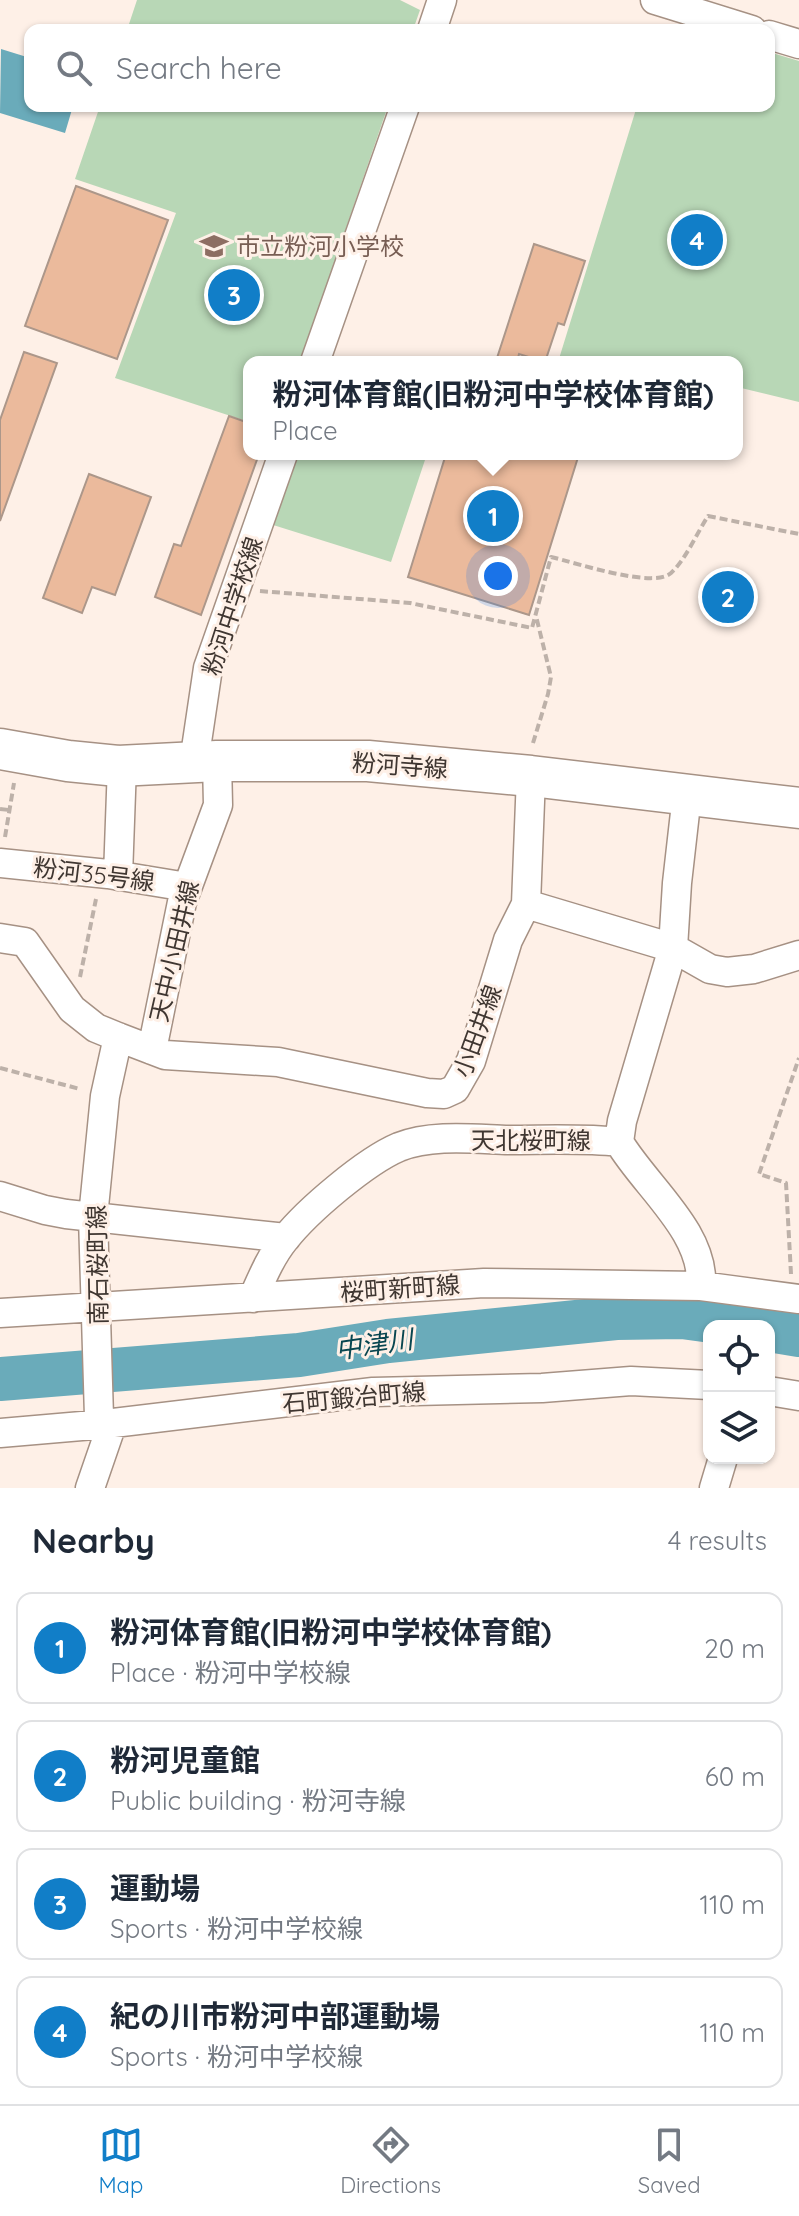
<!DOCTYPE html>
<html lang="en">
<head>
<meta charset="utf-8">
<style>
  :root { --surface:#fff; --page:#f2f2f3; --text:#1f2937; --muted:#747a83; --line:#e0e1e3; --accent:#117ec8 }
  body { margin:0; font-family:Quicksand,"Noto Sans JP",sans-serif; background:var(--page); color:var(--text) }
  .controls { position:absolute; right:24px; bottom:24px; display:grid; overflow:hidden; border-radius:16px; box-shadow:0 2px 6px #0004 }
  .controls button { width:72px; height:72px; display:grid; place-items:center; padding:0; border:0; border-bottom:2px solid var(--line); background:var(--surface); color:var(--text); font:40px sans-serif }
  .you { position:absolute; left:498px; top:576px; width:28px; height:28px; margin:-20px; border:6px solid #fff; border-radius:50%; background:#1a73e8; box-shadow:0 0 0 12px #1a73e833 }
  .badge { display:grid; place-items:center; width:52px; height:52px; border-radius:50%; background:var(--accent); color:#fff; font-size:26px; font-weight:700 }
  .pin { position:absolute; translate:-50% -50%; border:4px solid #fff; box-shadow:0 2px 8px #0006 }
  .popup { position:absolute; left:243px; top:356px; width:500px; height:104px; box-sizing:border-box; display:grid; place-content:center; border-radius:16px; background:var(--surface); filter:drop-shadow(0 2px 6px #0005); font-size:26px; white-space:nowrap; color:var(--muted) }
  .popup b { font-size:30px; color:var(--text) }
  .popup::after { content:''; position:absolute; left:50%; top:100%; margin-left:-16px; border:16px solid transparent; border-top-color:var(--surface) }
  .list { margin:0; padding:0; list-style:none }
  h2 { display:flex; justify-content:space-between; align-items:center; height:104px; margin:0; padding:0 32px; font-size:34px }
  h2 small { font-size:26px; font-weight:400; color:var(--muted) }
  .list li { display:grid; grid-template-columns:52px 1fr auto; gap:24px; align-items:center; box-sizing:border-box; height:112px; margin:0 16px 16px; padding:0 16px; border:2px solid var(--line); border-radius:16px }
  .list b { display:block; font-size:30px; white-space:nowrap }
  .list p { margin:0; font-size:26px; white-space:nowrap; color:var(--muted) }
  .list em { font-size:26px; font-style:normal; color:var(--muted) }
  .icon { flex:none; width:44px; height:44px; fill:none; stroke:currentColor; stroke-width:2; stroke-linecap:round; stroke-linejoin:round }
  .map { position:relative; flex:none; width:799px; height:1488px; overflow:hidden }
  .search { position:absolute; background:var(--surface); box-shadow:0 2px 6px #0004; left:24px; right:24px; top:24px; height:88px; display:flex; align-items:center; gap:20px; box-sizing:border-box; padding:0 28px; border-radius:16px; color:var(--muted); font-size:30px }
  .sheet { height:616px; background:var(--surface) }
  nav { display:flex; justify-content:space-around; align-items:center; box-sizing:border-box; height:112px; border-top:2px solid var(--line); background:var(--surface); font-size:22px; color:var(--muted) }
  nav a { display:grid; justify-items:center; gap:4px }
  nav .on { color:var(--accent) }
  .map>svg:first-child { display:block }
</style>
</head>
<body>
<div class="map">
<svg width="799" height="1488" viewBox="0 0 799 1488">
  <rect width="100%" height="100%" fill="#fef0e7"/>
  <!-- green -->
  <path fill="#b8d7b6" d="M137 0H400L420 10 413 30H127Z
    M769 52 799 61V402L737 387V362H558L637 106H769Z
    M100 106H388L300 362H249V422L115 378 176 213 75 179Z
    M295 454H427L391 562 270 524Z"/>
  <!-- water -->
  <path fill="#6aabba" d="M1 49 30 58V106H73L65 133 0 113Z"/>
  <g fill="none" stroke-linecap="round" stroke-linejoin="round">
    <!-- river -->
    <path stroke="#6aabba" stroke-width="44" d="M769 1330 799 1335
      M0 1379 299 1355 388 1341 616 1318 682 1317 748 1326"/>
  </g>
  <!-- building -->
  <path fill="#ebba9c" stroke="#ac978a" stroke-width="2" d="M76 186 168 220 117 359 25 326Z
    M534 244 585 261 564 325 558 323 545 362 519 354 517 362H511L497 358Z
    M24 352 57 363 0 521V420Z
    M229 416 249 423V454H259L201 615 155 597 174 544 181 546Z
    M446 454H579L529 615 408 577Z
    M89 474 151 497 115 595 92 587 82 613 43 598Z"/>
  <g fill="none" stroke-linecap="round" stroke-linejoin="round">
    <defs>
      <path id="minor" d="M655 0 752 30
        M432 30 442 0
        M769 35 799 44
        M315 362 405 106
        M194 762 208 668 283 454
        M0 863 108 874 187 887
        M118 876 122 765
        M526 904 531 776
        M0 938 25 942 72 1009 96 1028 118 1037 165 1055 278 1062 427 1093 444 1094 455 1089 471 1061 508 940 526 904 673 948 710 969 727 972 754 969 799 955
        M152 1050 182 902 218 805 217 761
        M619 1142C645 1186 705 1232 701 1286
        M0 1196 45 1210 66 1214 286 1238
        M253 1298C262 1278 271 1256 285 1239 308 1210 366 1161 399 1147 432 1134 474 1139 509 1140 545 1140 583 1138 619 1142L622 1121 673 948 677 883 687 795
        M0 1313 484 1283 701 1286 799 1299
        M769 1391 799 1396
        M0 1433 105 1424 373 1392 542 1388 631 1381 709 1385
        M90 1488 110 1430 99 1417 93 1217 105 1096 118 1037
        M714 1488 723 1458"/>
      <path id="secondary" d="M0 749 68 761 118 766 217 761H368L531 776 799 808"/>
    </defs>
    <!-- minor casing -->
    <use href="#minor" stroke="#a69184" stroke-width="31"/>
    <!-- secondary casing -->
    <use href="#secondary" stroke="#a69184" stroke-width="43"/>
    <!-- path -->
    <path stroke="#bdb1a9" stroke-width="4" stroke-dasharray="8 4" stroke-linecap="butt" d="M260 591 410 603 532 628 551 557C577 563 653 589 671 573 686 559 697 533 708 516L799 534
      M533 743 548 694 551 677 536 616
      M0 809 9 810
      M5 837 14 783
      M80 977 96 899
      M0 1068 80 1089
      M791 1274 786 1183 759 1174 799 1058"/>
    <!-- minor -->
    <use href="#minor" stroke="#fff" stroke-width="28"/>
    <!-- secondary -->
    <use href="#secondary" stroke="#fff" stroke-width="40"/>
  </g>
  <!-- icons -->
  <defs>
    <symbol id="school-bare" viewBox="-9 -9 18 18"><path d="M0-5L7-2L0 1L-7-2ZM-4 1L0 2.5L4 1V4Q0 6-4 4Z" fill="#8d6e63" stroke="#fef0e7" stroke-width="2.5" paint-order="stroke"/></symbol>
  </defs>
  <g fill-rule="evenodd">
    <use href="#school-bare" x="194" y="226" width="40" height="40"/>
  </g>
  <g text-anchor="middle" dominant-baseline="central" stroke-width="6" stroke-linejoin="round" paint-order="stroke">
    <!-- education labels -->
    <g font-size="24" fill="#785e54" stroke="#fef0e7" text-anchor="start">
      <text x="236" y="246">市立粉河小学校</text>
    </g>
    <!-- street labels -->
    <g font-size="24" fill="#3f3631" stroke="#fef0e7">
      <text transform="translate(232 606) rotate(-72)">粉河中学校線</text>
      <text transform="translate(400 765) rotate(4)">粉河寺線</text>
      <text transform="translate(94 874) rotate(7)">粉河35号線</text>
      <text transform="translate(174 951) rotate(-77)">天中小田井線</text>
      <text transform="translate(477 1031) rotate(-70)">小田井線</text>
      <text x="531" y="1140">天北桜町線</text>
      <text transform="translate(97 1265) rotate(-91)">南石桜町線</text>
      <text transform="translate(400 1288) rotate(-4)">桜町新町線</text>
      <text transform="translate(354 1397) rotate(-5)">石町鍛冶町線</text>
    </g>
    <!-- water labels -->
    <g font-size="26" font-style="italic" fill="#084650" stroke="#fef0e7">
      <text transform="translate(374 1344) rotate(-8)">中津川</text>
    </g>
  </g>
</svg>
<div class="controls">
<button><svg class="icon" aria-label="locate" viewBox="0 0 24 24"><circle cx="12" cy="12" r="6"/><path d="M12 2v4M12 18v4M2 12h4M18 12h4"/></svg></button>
<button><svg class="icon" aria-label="layers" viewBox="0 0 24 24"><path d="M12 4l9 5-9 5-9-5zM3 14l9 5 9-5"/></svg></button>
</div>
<div class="you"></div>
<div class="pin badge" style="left:493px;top:516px">1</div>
<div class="popup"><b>粉河体育館(旧粉河中学校体育館)</b>Place</div>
<div class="pin badge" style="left:728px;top:597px">2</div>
<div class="pin badge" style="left:234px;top:295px">3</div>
<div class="pin badge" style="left:697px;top:240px">4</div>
<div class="search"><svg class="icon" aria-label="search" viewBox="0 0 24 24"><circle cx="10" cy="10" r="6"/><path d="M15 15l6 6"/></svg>Search here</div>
</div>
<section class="sheet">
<h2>Nearby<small>4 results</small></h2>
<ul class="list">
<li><span class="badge">1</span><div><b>粉河体育館(旧粉河中学校体育館)</b><p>Place · 粉河中学校線</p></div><em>20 m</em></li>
<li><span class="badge">2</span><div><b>粉河児童館</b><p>Public building · 粉河寺線</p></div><em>60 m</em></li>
<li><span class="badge">3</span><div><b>運動場</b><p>Sports · 粉河中学校線</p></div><em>110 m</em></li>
<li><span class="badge">4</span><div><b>紀の川市粉河中部運動場</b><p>Sports · 粉河中学校線</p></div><em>110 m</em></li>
</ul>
</section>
<nav>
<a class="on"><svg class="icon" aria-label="map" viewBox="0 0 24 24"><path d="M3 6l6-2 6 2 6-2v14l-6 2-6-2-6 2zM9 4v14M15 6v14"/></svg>Map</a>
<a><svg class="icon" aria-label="directions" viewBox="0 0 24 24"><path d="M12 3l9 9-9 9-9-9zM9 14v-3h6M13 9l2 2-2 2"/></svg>Directions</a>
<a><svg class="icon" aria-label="saved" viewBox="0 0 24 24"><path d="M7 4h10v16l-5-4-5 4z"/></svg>Saved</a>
</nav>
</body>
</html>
